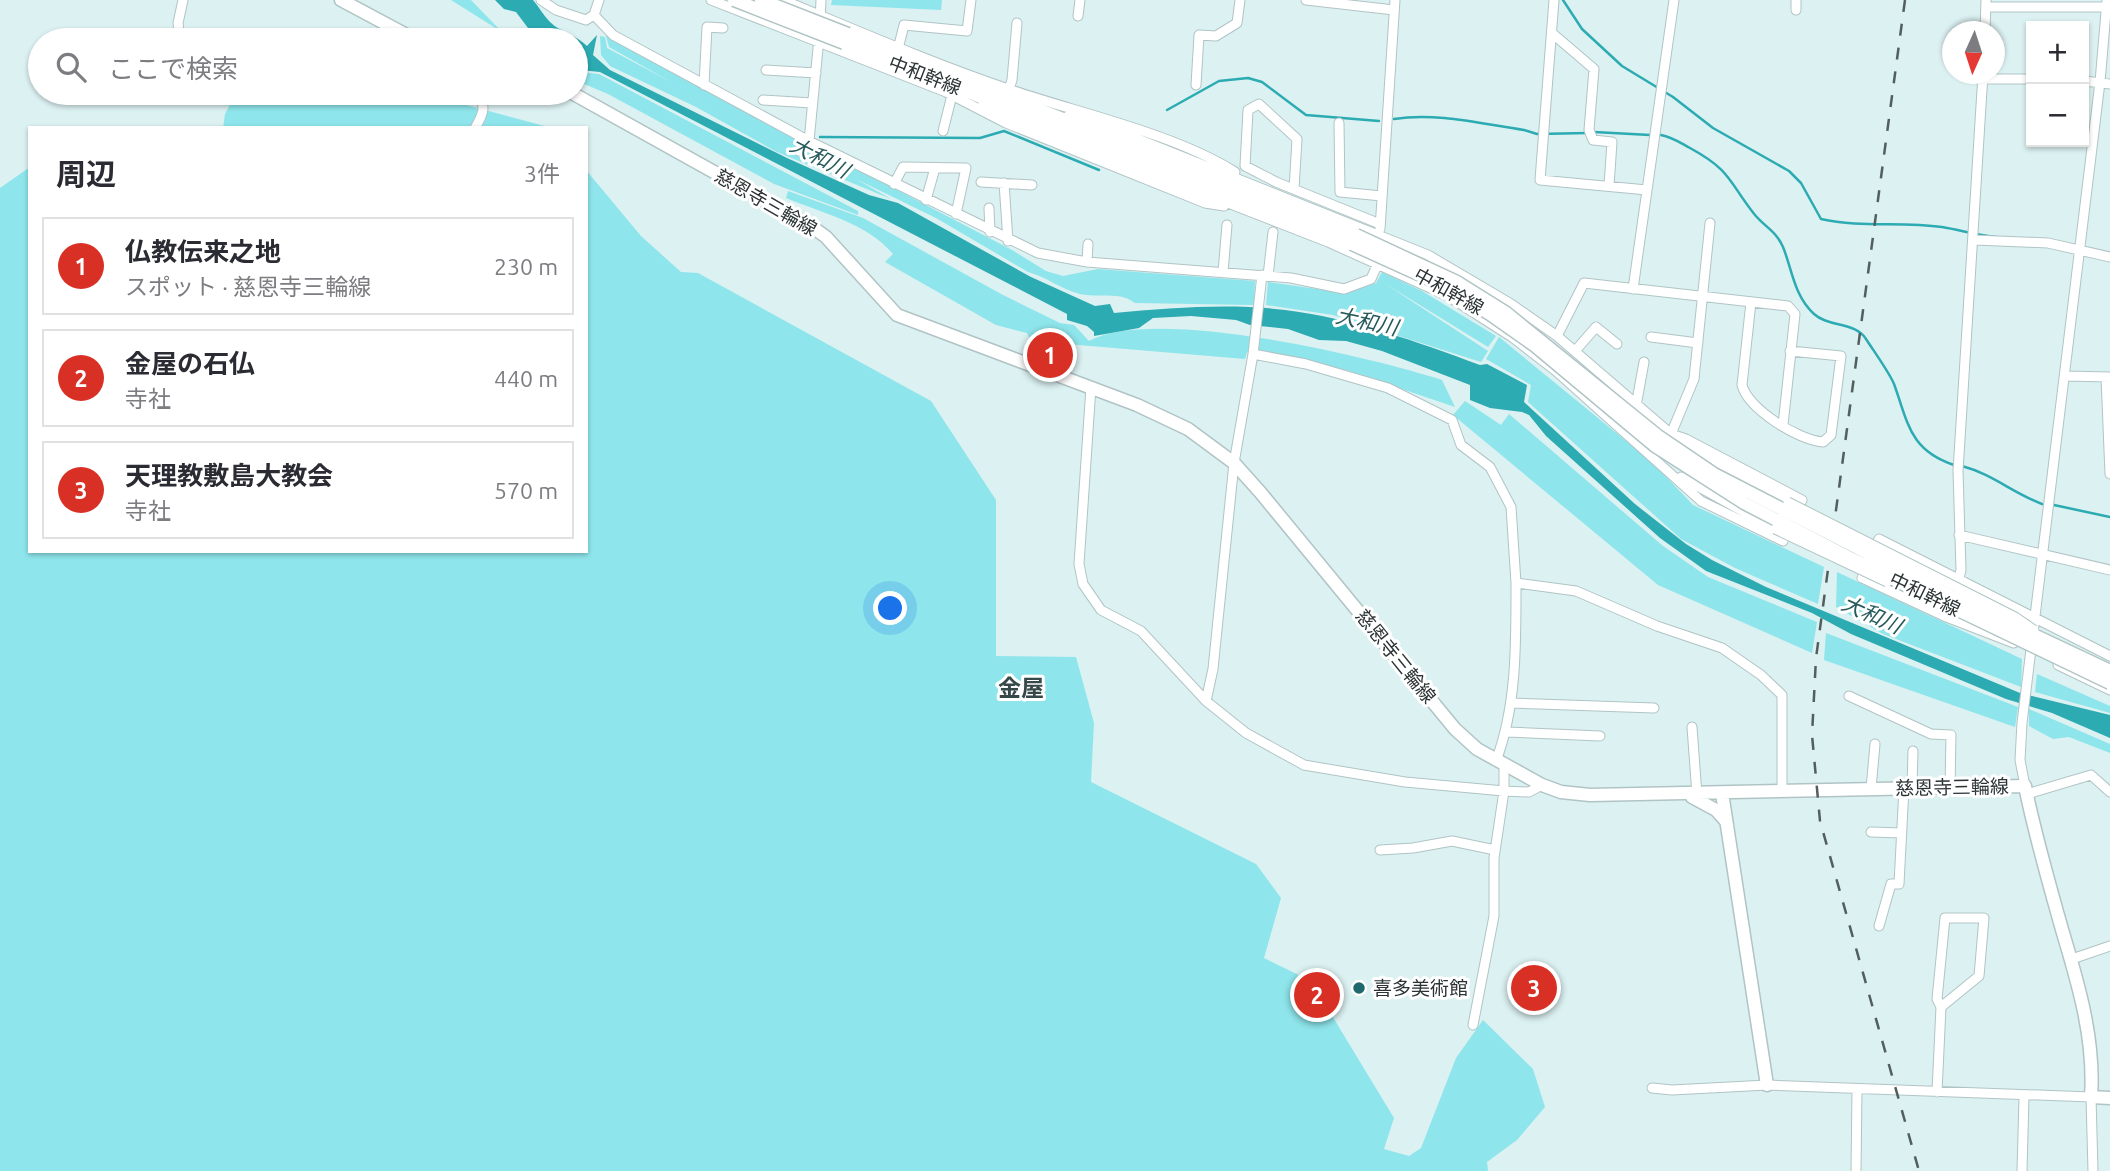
<!DOCTYPE html>
<html lang="ja">
<head>
<meta charset="utf-8">
<style>
  :root { --surface:#fff; --page:#f7f7f7; --text:#2b2b33; --muted:#7c7c81; --line:#e1e1e2; --accent:#d93025 }
  body { margin:0; font-family:Ubuntu,"Noto Sans JP",sans-serif; background:var(--page); color:var(--text) }
  .controls { position:absolute; right:21px; top:21px; display:grid; overflow:hidden; border-radius:0px; box-shadow:0 2px 5px #0004 }
  .controls button { width:63px; height:63px; display:grid; place-items:center; padding:0; border:0; border-bottom:2px solid var(--line); background:var(--surface); color:var(--text); font:35px sans-serif }
  .compass { position:absolute; left:1942px; top:21px; width:63px; height:63px; border-radius:50%; background:var(--surface); box-shadow:0 2px 5px #0004; rotate:183deg }
  .you { position:absolute; left:891px; top:609px; width:24px; height:24px; margin:-18px; border:5px solid #fff; border-radius:50%; background:#1a73e8; box-shadow:0 0 0 10px #1a73e833 }
  .badge { display:grid; place-items:center; width:46px; height:46px; border-radius:50%; background:var(--accent); color:#fff; font-size:23px; font-weight:700 }
  .pin { position:absolute; translate:-50% -50%; border:4px solid #fff; box-shadow:0 2px 7px #0006 }
  .list { margin:0; padding:0; list-style:none }
  h2 { display:flex; justify-content:space-between; align-items:center; height:91px; margin:0; padding:0 28px; font-size:30px }
  h2 small { font-size:23px; font-weight:400; color:var(--muted) }
  .list li { display:grid; grid-template-columns:46px 1fr auto; gap:21px; align-items:center; box-sizing:border-box; height:98px; margin:0 14px 14px; padding:0 14px; border:2px solid var(--line); border-radius:0px }
  .list b { display:block; font-size:26px; white-space:nowrap }
  .list p { margin:0; font-size:23px; white-space:nowrap; color:var(--muted) }
  .list em { font-size:23px; font-style:normal; color:var(--muted) }
  .icon { flex:none; width:38px; height:38px; fill:none; stroke:currentColor; stroke-width:2; stroke-linecap:round; stroke-linejoin:round }
  .map { position:relative; flex:none; width:2110px; height:1171px; overflow:hidden }
  .search { position:absolute; background:var(--surface); box-shadow:0 2px 5px #0004; left:28px; top:28px; width:560px; height:77px; display:flex; align-items:center; gap:18px; box-sizing:border-box; padding:0 24px; border-radius:38px; color:var(--muted); font-size:26px }
  .panel { position:absolute; background:var(--surface); box-shadow:0 2px 5px #0004; left:28px; top:126px; width:560px; height:427px; border-radius:0px }
  .map>svg:first-child { display:block }
</style>
</head>
<body>
<div class="map">
<svg width="2110" height="1171" viewBox="0 0 2110 1171">
  <rect width="100%" height="100%" fill="#dcf1f2"/>
  <!-- green -->
  <path fill="#8ee5eb" d="M451 0H471L502 32Z
    M832 0H942L941 10 831 5Z
    M604 29 808 143 799 150 806 154 813 146 1012 250 1046 271 1063 276 1098 269 1255 281 1254 305 1135 303C1120 291 1099 298 1080 294 1062 290 1047 277 1028 272L936 218 856 179 891 199 777 152 696 107 610 66 601 55 600 36 605 37 607 48 673 83 609 47Z
    M292 34 342 36 350 40H282Z
    M579 72 599 74 858 211V215L774 184 608 94 577 81 576 74Z
    M236 93H437L448 100 552 128H223L225 114Z
    M30 167V551H586V170L641 236 681 272 698 273 931 401 996 500V656L1076 657 1094 723 1091 782 1256 864 1281 898 1264 958 1311 981 1394 1118 1384 1149 1409 1156 1421 1148 1456 1058 1483 1020 1533 1069 1545 1107 1517 1140 1487 1162 1488 1171H0V188Z
    M788 191 863 218 1003 295 1060 323 1074 325 1089 341C1154 305 1371 357 1442 380L1455 407 1346 370 1247 352 1245 359 1031 341 1027 333 996 325 885 262 893 254C867 223 822 213 786 198Z
    M1382 272 1422 291 1496 336 1488 347 1384 283 1488 351 1481 362 1333 315 1266 305 1268 282 1345 293 1376 283Z
    M1499 337 1653 463 1693 505 1824 567 1818 604 1735 568 1681 539 1528 402 1531 385 1486 359Z
    M1465 401 1501 425 1509 414 1663 546 1708 577 1817 622 1812 653 1658 585 1453 415Z
    M1837 572 2022 659 2021 687 1883 634 1836 607Z
    M1826 633 2018 707 2015 727 1824 660Z
    M2037 674 2110 706V713L2035 692Z
    M2029 709 2110 744V753L2069 737 2053 739 2029 726Z"/>
  <!-- water -->
  <path fill="#2cabb2" d="M495 0H533C539 7 544 16 550 22 560 32 576 35 587 46L597 35 593 55 610 70 787 158 869 195 898 203 1031 277 1095 306 1110 304 1114 313C1171 308 1229 303 1285 310 1351 318 1418 342 1480 365L1487 364 1527 385 1524 402 1635 504 1686 544 1712 560 1766 587 2020 693 2110 715V738L2052 713 2006 699 1851 634 1812 613 1706 571 1660 538 1546 436 1529 415 1522 412 1490 408 1470 400V385L1382 351 1346 341 1319 340 1288 329 1250 325 1236 320 1191 316 1153 318 1139 328 1094 336V332L1087 326 1067 320V314L600 72 580 70 576 72V40H537L516 12 504 9Z"/>
  <g fill="none" stroke-linecap="round" stroke-linejoin="round">
    <!-- stream -->
    <path stroke="#2cabb2" stroke-width="2.5" d="M1563 0 1582 29 1622 66 1673 97 1713 128 1789 171 1801 183 1821 219C1861 228 1902 221 1942 227 1960 230 1977 235 1996 237
      M1167 110 1219 81 1248 78 1262 82 1306 115 1379 121
      M1394 119C1436 112 1482 124 1524 130L1537 134 1588 133
      M1594 132 1650 135
      M1661 135C1672 137 1679 142 1690 148 1732 171 1728 181 1755 215 1765 227 1776 231 1783 247 1792 269 1794 296 1814 314 1828 327 1856 322 1866 339 1873 350 1889 372 1894 384 1908 422 1909 450 1954 465
      M820 137 980 138 1004 131 1099 170
      M1962 466C1992 474 2013 493 2042 504
      M2054 505 2110 517"/>
    <defs>
      <path id="street" d="M541 0 556 10 586 20 594 15
        M599 0 594 15 613 35 809 141 1038 253 1087 262 1291 278 1344 289 1371 279 1378 263
        M711 0 946 92 1006 123 1205 203 1224 206
        M783 0C858 31 934 64 1011 90 1079 113 1175 134 1235 172
        M1306 0 1394 10
        M1554 0 1540 180 1647 190
        M1986 7H2106
        M1796 10V0
        M1078 16 1080 0
        M820 21 821 0
        M1985 32 1986 0
        M1553 34 1594 69 1589 130 1593 140 1612 142 1609 186
        M180 40 178 23 183 0
        M899 45 904 25 967 31 971 0
        M766 70 816 73
        M1983 79H2031
        M2084 81 2110 84
        M704 85 707 27 723 28
        M1196 85 1199 35 1216 36 1237 23 1240 0
        M1009 89 1012 80 1017 23
        M763 100 812 103
        M983 103 1020 122 1328 242 1448 296 1512 337 1556 371 1701 501 1783 541 1788 529
        M1068 116 1118 131 1428 255 1511 304 1557 336 1671 434 1686 439 1802 500 1796 513
        M1339 123 1340 192 1382 196
        M475 128C483 115 488 104 475 93
        M943 131 952 95
        M799 151 809 141 819 38
        M981 182 1032 185
        M1004 183 1008 241
        M894 184 903 167 966 168 956 214
        M1294 189 1297 139 1259 104 1248 110 1245 166 1276 182 1380 224
        M926 200 935 168
        M989 208 990 232
        M1710 223 1694 379 1671 434 1699 454 1788 502
        M1380 229 1395 0
        M1975 240 2048 243 2110 257
        M1087 262 1088 244
        M1223 272 1227 225
        M1268 276 1273 232
        M1633 289 1674 0
        M1751 302 1742 385C1748 409 1798 440 1823 442L1831 435 1841 356 1790 351
        M1557 336 1584 283 1788 306 1795 314 1783 425
        M1651 337 1698 343
        M1575 351 1596 327 1617 344
        M1253 354 1306 364 1388 388 1452 420 1461 445 1490 467 1511 507 1516 583
        M2065 376 2110 377
        M2106 377 2110 474
        M1091 387 1079 564 1083 584 1101 610 1141 631 1206 701 1246 733 1304 765 1405 782 1504 791 1529 792 1542 785
        M1636 406 1644 362
        M1681 477 1775 529
        M1959 535 2110 570
        M1873 553 1879 539 2110 656
        M1867 566 1862 578 1944 616 2014 643
        M1957 585 1961 570 1958 471 1983 74
        M2058 665 2110 690
        M1849 696 1931 734 1951 735 1950 787
        M1206 701 1213 669 1234 463 1253 354 1262 275
        M1511 703 1654 708
        M1692 727 1697 795
        M1507 732 1600 736
        M1496 761C1517 705 1516 643 1516 583L1576 591 1657 626 1722 648 1761 675 1782 695V790
        M2025 786 2020 760 2022 723 2100 82 2107 0
        M1912 787 1913 751
        M1871 789 1875 744
        M2027 794 2091 775 2110 792
        M1871 832 1901 833
        M1380 850 1413 848 1452 841 1495 850
        M1879 926 1891 884H1899L1904 788
        M2072 959 2110 946
        M1473 1025 1494 916V858L1504 791V766
        M1652 1088 1672 1090 1767 1085 2091 1097 2093 1171
        M1937 1092 1941 1007 1937 999 1945 918H1984L1979 976 1941 1007
        M1856 1171 1857 1090
        M2022 1171 2024 1097"/>
      <path id="secondary" d="M341 0 416 40
        M848 34 1356 235
        M844 43 1352 244
        M572 93 811 226 826 237 897 315 1137 405 1188 429 1234 463 1260 492 1455 729 1477 749 1542 785 1561 792 1590 795 2025 786C2035 835 2049 884 2063 933 2079 986 2095 1041 2091 1097L2110 1098
        M1722 793 1767 1085
        M1692 797 1716 810 1725 820"/>
    </defs>
    <!-- street casing -->
    <use href="#street" stroke="#b1c4c5" stroke-width="11"/>
    <!-- secondary casing -->
    <use href="#secondary" stroke="#b1c4c5" stroke-width="15"/>
    <!-- street -->
    <use href="#street" stroke="#fff" stroke-width="9"/>
    <!-- secondary -->
    <use href="#secondary" stroke="#fff" stroke-width="12"/>
    <!-- rail -->
    <path stroke="#535e5f" stroke-width="2.5" stroke-dasharray="12 12" stroke-linecap="butt" d="M1905 0 1816 658 1812 735 1820 821 1919 1171"/>
    <defs>
      <path id="street-bridge" d="M1788 502 2015 617 2034 630
        M1775 529 1887 582"/>
      <path id="secondary-bridge" d="M734 0 844 43
        M761 0 848 34
        M1356 235 1457 282 1505 312 1658 436 1714 474 1953 597 2110 671
        M1352 244 1438 283 1490 314 1534 345 1655 446 1744 503 1852 559 2110 683"/>
    </defs>
    <!-- street-bridge casing -->
    <use href="#street-bridge" stroke="#b1c4c5" stroke-width="11" stroke-linecap="butt"/>
    <!-- secondary-bridge casing -->
    <use href="#secondary-bridge" stroke="#b1c4c5" stroke-width="15" stroke-linecap="butt"/>
    <!-- street-bridge -->
    <use href="#street-bridge" stroke="#fff" stroke-width="9"/>
    <!-- secondary-bridge -->
    <use href="#secondary-bridge" stroke="#fff" stroke-width="12"/>
  </g>
  <!-- markers -->
  <circle fill="#1c696e" stroke="#fff" stroke-width="2.5" cx="1359" cy="988" r="7"/>
  <g text-anchor="middle" dominant-baseline="central" stroke-width="6" stroke-linejoin="round" paint-order="stroke">
    <!-- street labels -->
    <g font-size="19" fill="#2b3334" stroke="#fff">
      <text transform="translate(925 75) rotate(21)">中和幹線</text>
      <text transform="translate(766 202) rotate(30)">慈恩寺三輪線</text>
      <text transform="translate(1449 291) rotate(29)">中和幹線</text>
      <text transform="translate(1925 594) rotate(26)">中和幹線</text>
      <text transform="translate(1396 656) rotate(51)">慈恩寺三輪線</text>
      <text transform="translate(1952 787) rotate(-1)">慈恩寺三輪線</text>
    </g>
    <!-- poi labels -->
    <g font-size="19" fill="#2b3334" stroke="#fff" text-anchor="start">
      <text x="1373" y="988">喜多美術館</text>
    </g>
    <!-- water labels -->
    <g font-size="21" font-style="italic" fill="#26595c" stroke="#fff">
      <text transform="translate(820 157) rotate(27)">大和川</text>
      <text transform="translate(1367 321) rotate(12)">大和川</text>
      <text transform="translate(1872 614) rotate(24)">大和川</text>
    </g>
    <!-- quarter labels -->
    <g font-size="23" font-weight="bold" fill="#374849" stroke="#fff">
      <text x="1021" y="687">金屋</text>
    </g>
  </g>
</svg>
<div class="controls">
<button>+</button>
<button>−</button>
</div>
<svg class="compass" viewBox="-18 -18 36 36"><path d="M0-13l5 13h-10z" fill="#e53935"/><path d="M0 13l5-13h-10z" fill="#7c7c81"/></svg>
<div class="you"></div>
<div class="pin badge" style="left:1050px;top:355px">1</div>
<div class="pin badge" style="left:1317px;top:995px">2</div>
<div class="pin badge" style="left:1534px;top:988px">3</div>
<div class="search"><svg class="icon" aria-label="search" viewBox="0 0 24 24"><circle cx="10" cy="10" r="6"/><path d="M15 15l6 6"/></svg>ここで検索</div>
<section class="panel">
<h2>周辺<small>3件</small></h2>
<ul class="list">
<li><span class="badge">1</span><div><b>仏教伝来之地</b><p>スポット · 慈恩寺三輪線</p></div><em>230 m</em></li>
<li><span class="badge">2</span><div><b>金屋の石仏</b><p>寺社</p></div><em>440 m</em></li>
<li><span class="badge">3</span><div><b>天理教敷島大教会</b><p>寺社</p></div><em>570 m</em></li>
</ul>
</section>
</div>
</body>
</html>
